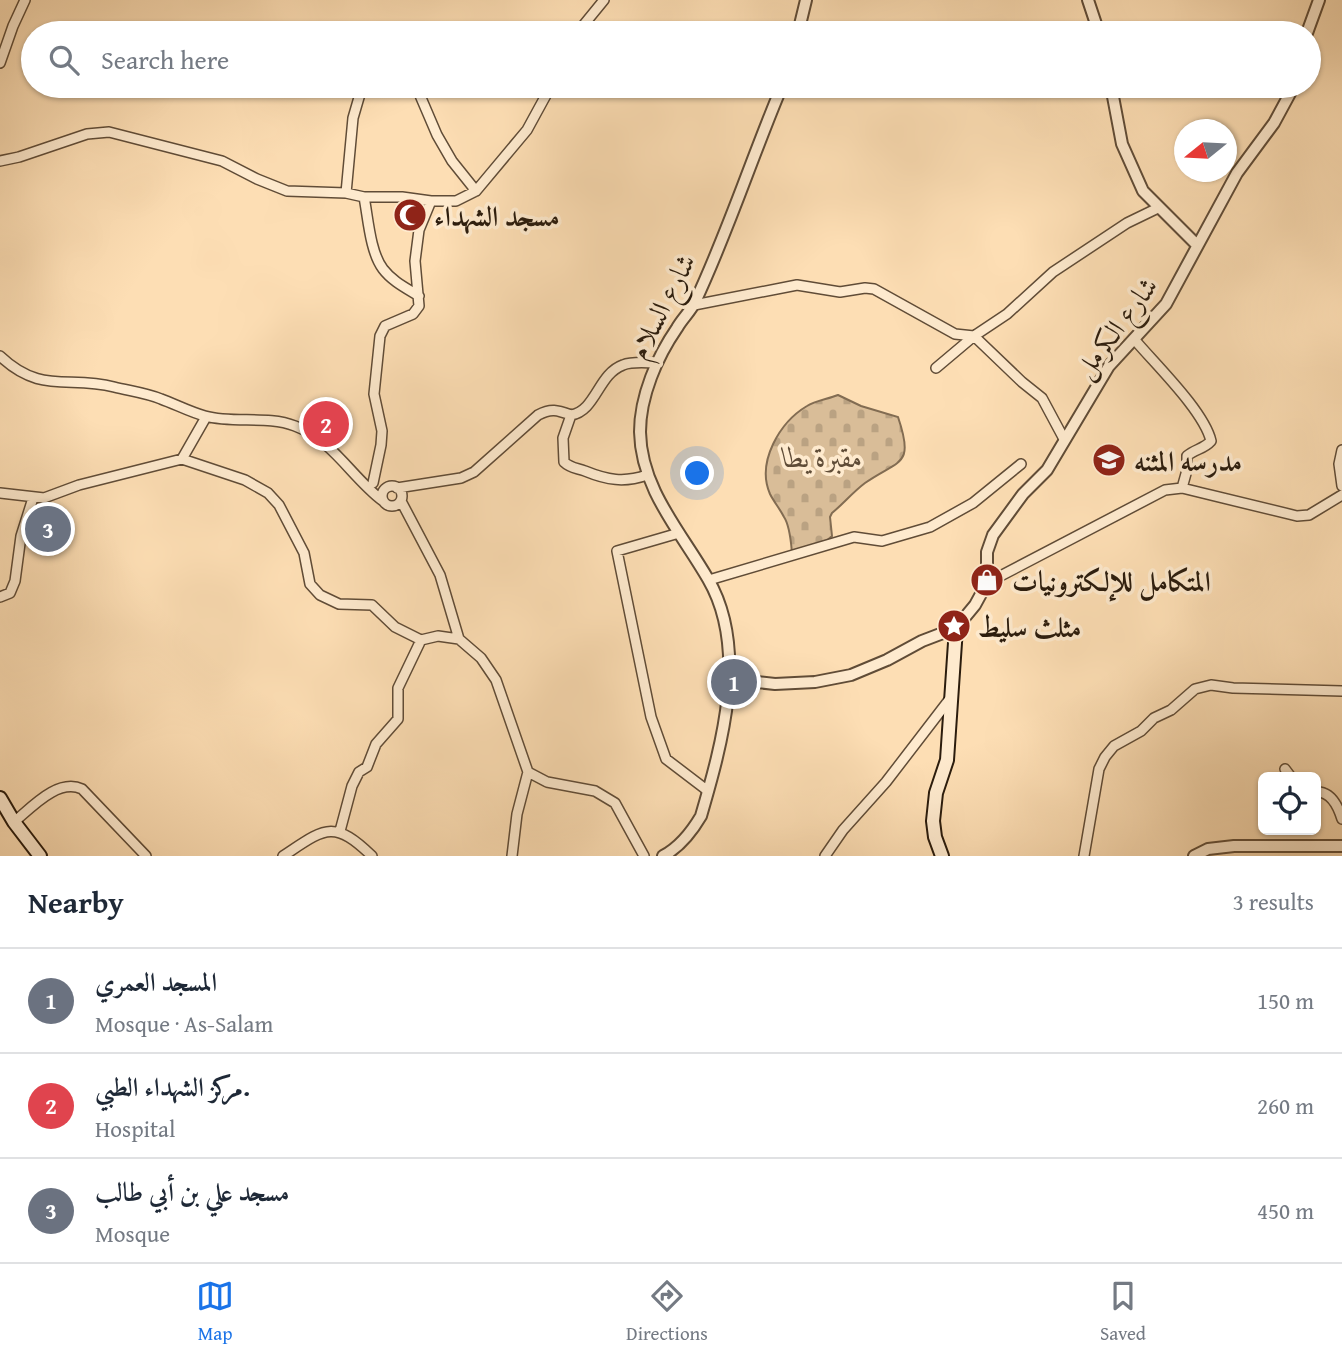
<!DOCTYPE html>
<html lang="en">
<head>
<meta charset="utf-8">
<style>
  :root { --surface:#fff; --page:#f2f2f3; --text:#1f2937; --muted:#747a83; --line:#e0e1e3; --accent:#1a73e8 }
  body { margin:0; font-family:"Gentium Book Plus",Amiri,serif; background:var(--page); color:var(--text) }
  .controls { position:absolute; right:21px; bottom:21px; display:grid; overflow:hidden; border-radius:10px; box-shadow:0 2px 5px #0004 }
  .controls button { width:63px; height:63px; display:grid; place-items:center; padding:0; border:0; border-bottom:2px solid var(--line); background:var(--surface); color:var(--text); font:35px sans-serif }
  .compass { position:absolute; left:1174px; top:119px; width:63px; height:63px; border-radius:50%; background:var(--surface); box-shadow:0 2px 5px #0004; rotate:252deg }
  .you { position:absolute; left:698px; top:474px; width:24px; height:24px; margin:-18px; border:5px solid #fff; border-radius:50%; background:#1a73e8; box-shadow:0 0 0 10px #1a73e833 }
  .badge { display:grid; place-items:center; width:46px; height:46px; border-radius:50%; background:var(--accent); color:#fff; font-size:23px; font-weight:700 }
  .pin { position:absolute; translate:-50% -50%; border:4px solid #fff; box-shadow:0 2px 7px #0006 }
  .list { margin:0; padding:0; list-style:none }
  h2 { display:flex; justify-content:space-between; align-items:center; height:91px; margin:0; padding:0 28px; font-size:30px }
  h2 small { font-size:23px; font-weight:400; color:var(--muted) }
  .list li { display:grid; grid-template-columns:46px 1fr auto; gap:21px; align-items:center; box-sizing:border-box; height:105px; padding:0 28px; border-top:2px solid var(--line) }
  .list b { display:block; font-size:26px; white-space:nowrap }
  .list p { margin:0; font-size:23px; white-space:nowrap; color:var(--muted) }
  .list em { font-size:23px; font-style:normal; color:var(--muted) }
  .icon { flex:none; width:38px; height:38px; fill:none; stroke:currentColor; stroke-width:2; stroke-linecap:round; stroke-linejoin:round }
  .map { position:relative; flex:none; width:1342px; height:856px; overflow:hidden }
  .search { position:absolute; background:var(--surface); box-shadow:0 2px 5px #0004; left:21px; right:21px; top:21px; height:77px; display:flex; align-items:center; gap:18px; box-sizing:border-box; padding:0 24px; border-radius:38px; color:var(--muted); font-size:26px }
  .sheet { height:406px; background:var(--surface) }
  nav { display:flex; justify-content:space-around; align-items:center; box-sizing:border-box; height:98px; border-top:2px solid var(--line); background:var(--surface); font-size:19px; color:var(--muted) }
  nav a { display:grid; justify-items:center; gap:4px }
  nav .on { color:var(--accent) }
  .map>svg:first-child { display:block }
</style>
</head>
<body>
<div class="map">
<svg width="1342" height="856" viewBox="0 0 1342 856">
  <defs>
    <pattern id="cemetery-stones" width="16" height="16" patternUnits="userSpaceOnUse" patternTransform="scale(1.75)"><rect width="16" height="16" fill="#d9bd98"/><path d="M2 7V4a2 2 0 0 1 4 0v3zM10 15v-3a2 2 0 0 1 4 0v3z" fill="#baa282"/></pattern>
  </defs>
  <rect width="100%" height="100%" fill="#fddeb4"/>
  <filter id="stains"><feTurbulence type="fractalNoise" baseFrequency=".00286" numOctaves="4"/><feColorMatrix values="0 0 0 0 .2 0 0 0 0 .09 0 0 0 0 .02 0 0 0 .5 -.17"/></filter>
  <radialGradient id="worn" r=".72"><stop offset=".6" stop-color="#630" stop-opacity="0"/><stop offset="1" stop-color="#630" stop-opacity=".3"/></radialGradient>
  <!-- cemetery -->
  <path fill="url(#cemetery-stones)" stroke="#826c52" stroke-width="2" d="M838 395 861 406 898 417C915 467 899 459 865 483 853 492 843 504 832 513L830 517 832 536 823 544 792 553C791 542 790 526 784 517 780 509 774 502 770 494 756 462 780 422 807 406 815 401 828 399 838 395Z"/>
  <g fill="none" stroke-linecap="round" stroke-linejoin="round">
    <defs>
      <path id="minor" d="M577 33 604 0
        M0 63 13 26 25 0
        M416 86 437 135 452 161 476 191
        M0 161 19 157 87 134 109 132 222 161 257 179 287 191 346 193 364 197H402L431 201H456L476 191 527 130 551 86
        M346 193 353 118 360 94 358 86
        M364 197C368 217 370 252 383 269 392 281 406 288 419 296
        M694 305 797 285 840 292 865 288 874 289 955 334 974 336 1022 382 1042 398 1064 439
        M1134 339C1155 364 1204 411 1211 441 1204 449 1195 449 1187 456V470L1182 488
        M0 356C41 395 69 375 114 387 130 391 146 393 161 399 175 404 190 412 205 416 234 424 267 415 295 426 333 440 352 478 383 501
        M936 368 974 336 1007 314 1053 272 1127 223 1158 208
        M571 415 563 438 564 462C570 468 577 468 585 471 607 480 624 483 647 475
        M1342 450 1339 464 1342 486
        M182 459 206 417
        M373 483 381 445 382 431 374 394 380 336 385 326 413 314 419 306 415 261 419 230 431 201
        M382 496a10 10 0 1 1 20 0a10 10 0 1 1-20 0Z
        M397 488 461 478 474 472 538 415C551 408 557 410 571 415 596 411 598 374 623 365 633 361 646 363 657 363
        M0 493 44 498 79 485 182 459 245 480 268 493 279 505 304 553 310 584 320 595 339 604 372 605 395 627 421 640
        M401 501 440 575 459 639 481 658 496 680 528 772 517 814 512 856
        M679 533 617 551 651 717 666 759 708 791
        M709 580 854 537 882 541 930 527 973 503 1021 464
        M987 583 1165 490 1182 488 1297 516 1309 515 1342 495
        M0 597 10 593 15 581 21 536 33 498
        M1285 769 1291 777
        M528 772 547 782 595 791 615 803 644 856
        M1316 792C1331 791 1338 806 1342 819
        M14 822C32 807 58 778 82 789L146 856
        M340 831 352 786 359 772 367 767 376 744 398 719V688L421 640 438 636 459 639
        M283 856C324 829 333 818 372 856
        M825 856 843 830 886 782 949 700
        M1084 856 1099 769 1105 757 1114 746 1141 731 1154 718 1171 710 1195 689 1211 685 1233 688 1342 691"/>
      <path id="tertiary" d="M1088 0 1099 33
        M798 33 806 0
        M1307 33 1319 0
        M1111 86 1122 144 1143 191 1197 245
        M729 679 775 684 815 682 851 675 887 660 922 641 956 628 975 605 987 583V552L993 535 1023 494 1047 470 1109 366 1166 304 1237 173 1274 123 1294 86
        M663 856C680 847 691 833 701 816 722 744 749 649 708 579 681 532 641 489 640 432 640 396 657 357 677 328 682 319 690 312 695 302 728 232 752 157 782 86
        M1194 856 1208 849 1234 846H1342"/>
      <path id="secondary" d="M0 798 14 822 40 856
        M942 856 935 837 933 821 936 793 947 760 956 628"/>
    </defs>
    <!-- minor casing -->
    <use href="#minor" stroke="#604c37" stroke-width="12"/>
    <!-- tertiary casing -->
    <use href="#tertiary" stroke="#604c37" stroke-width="14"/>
    <!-- secondary casing -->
    <use href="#secondary" stroke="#2b1c0d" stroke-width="16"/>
    <!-- minor -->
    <use href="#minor" stroke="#feeace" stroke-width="9"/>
    <!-- tertiary -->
    <use href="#tertiary" stroke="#feeace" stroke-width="10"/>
    <!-- secondary -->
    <use href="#secondary" stroke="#feeace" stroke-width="12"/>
  </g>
  <!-- icons -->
  <defs>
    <symbol id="mosque-disc" viewBox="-11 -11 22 22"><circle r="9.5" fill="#8f2418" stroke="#feeace"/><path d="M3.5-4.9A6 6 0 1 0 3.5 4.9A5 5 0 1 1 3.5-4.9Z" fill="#fff"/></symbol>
    <symbol id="school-disc" viewBox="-11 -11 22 22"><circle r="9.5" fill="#8f2418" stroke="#feeace"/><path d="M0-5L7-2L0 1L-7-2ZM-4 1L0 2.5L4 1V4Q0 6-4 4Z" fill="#fff"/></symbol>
    <symbol id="shop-disc" viewBox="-11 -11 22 22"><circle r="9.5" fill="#8f2418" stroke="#feeace"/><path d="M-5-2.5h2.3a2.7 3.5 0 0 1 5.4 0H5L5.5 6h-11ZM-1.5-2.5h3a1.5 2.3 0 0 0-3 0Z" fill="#fff"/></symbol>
    <symbol id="sight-disc" viewBox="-11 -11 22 22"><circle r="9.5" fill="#8f2418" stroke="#feeace"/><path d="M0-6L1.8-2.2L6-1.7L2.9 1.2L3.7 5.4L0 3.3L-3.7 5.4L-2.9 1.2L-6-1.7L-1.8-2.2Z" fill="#fff"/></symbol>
  </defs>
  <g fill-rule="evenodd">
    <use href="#mosque-disc" x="391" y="196" width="38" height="38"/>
    <use href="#school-disc" x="1090" y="441" width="38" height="38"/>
    <use href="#shop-disc" x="968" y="561" width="38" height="38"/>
    <use href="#sight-disc" x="935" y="607" width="38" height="38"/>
  </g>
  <g text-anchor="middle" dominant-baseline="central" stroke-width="7" stroke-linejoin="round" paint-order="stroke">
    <!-- poi labels -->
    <g font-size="28" font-weight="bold" fill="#2b1c0d" stroke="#feeace" text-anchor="start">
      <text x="434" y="215">مسجد الشهداء</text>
      <text x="1134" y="460">مدرسه المثنه</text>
      <text x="1012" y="580">المتكامل للإلكترونيات</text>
      <text x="978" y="626">مثلث سليط</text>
    </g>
    <!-- street labels -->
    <g font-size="28" fill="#2b1c0d" stroke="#feeace">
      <text transform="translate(661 306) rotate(-63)">شارع السلام</text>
      <text transform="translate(1115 327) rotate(-53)">شارع الكرمل</text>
    </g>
    <!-- park labels -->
    <g font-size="28" font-style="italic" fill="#5f4c37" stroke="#feeace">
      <text x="823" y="456">مقبرة يطا</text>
    </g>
  </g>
  <rect width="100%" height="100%" filter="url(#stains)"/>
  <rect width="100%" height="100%" fill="url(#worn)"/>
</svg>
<div class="controls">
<button><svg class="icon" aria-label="locate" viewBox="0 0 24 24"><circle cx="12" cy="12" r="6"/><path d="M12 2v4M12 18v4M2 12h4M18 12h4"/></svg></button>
</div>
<svg class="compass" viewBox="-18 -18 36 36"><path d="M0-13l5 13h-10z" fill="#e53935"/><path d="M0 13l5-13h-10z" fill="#747a83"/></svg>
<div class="you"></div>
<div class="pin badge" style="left:734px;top:682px;background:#6b7280">1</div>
<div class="pin badge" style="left:326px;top:424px;background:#e0444e">2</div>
<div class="pin badge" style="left:48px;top:529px;background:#6b7280">3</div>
<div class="search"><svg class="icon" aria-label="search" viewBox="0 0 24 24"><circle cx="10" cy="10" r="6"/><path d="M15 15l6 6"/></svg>Search here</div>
</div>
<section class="sheet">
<h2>Nearby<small>3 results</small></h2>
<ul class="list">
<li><span class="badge" style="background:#6b7280">1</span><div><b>المسجد العمري</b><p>Mosque · As-Salam</p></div><em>150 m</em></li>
<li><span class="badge" style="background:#e0444e">2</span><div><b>مركز الشهداء الطبي.</b><p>Hospital</p></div><em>260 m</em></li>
<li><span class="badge" style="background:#6b7280">3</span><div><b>مسجد علي بن أبي طالب</b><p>Mosque</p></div><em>450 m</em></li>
</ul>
</section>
<nav>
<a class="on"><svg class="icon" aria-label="map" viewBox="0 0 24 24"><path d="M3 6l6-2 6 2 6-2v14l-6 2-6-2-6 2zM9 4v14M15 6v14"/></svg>Map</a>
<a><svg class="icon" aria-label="directions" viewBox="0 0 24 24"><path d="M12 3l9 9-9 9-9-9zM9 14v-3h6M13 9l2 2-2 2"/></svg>Directions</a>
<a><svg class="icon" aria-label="saved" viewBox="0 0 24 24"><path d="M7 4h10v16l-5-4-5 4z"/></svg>Saved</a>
</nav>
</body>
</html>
